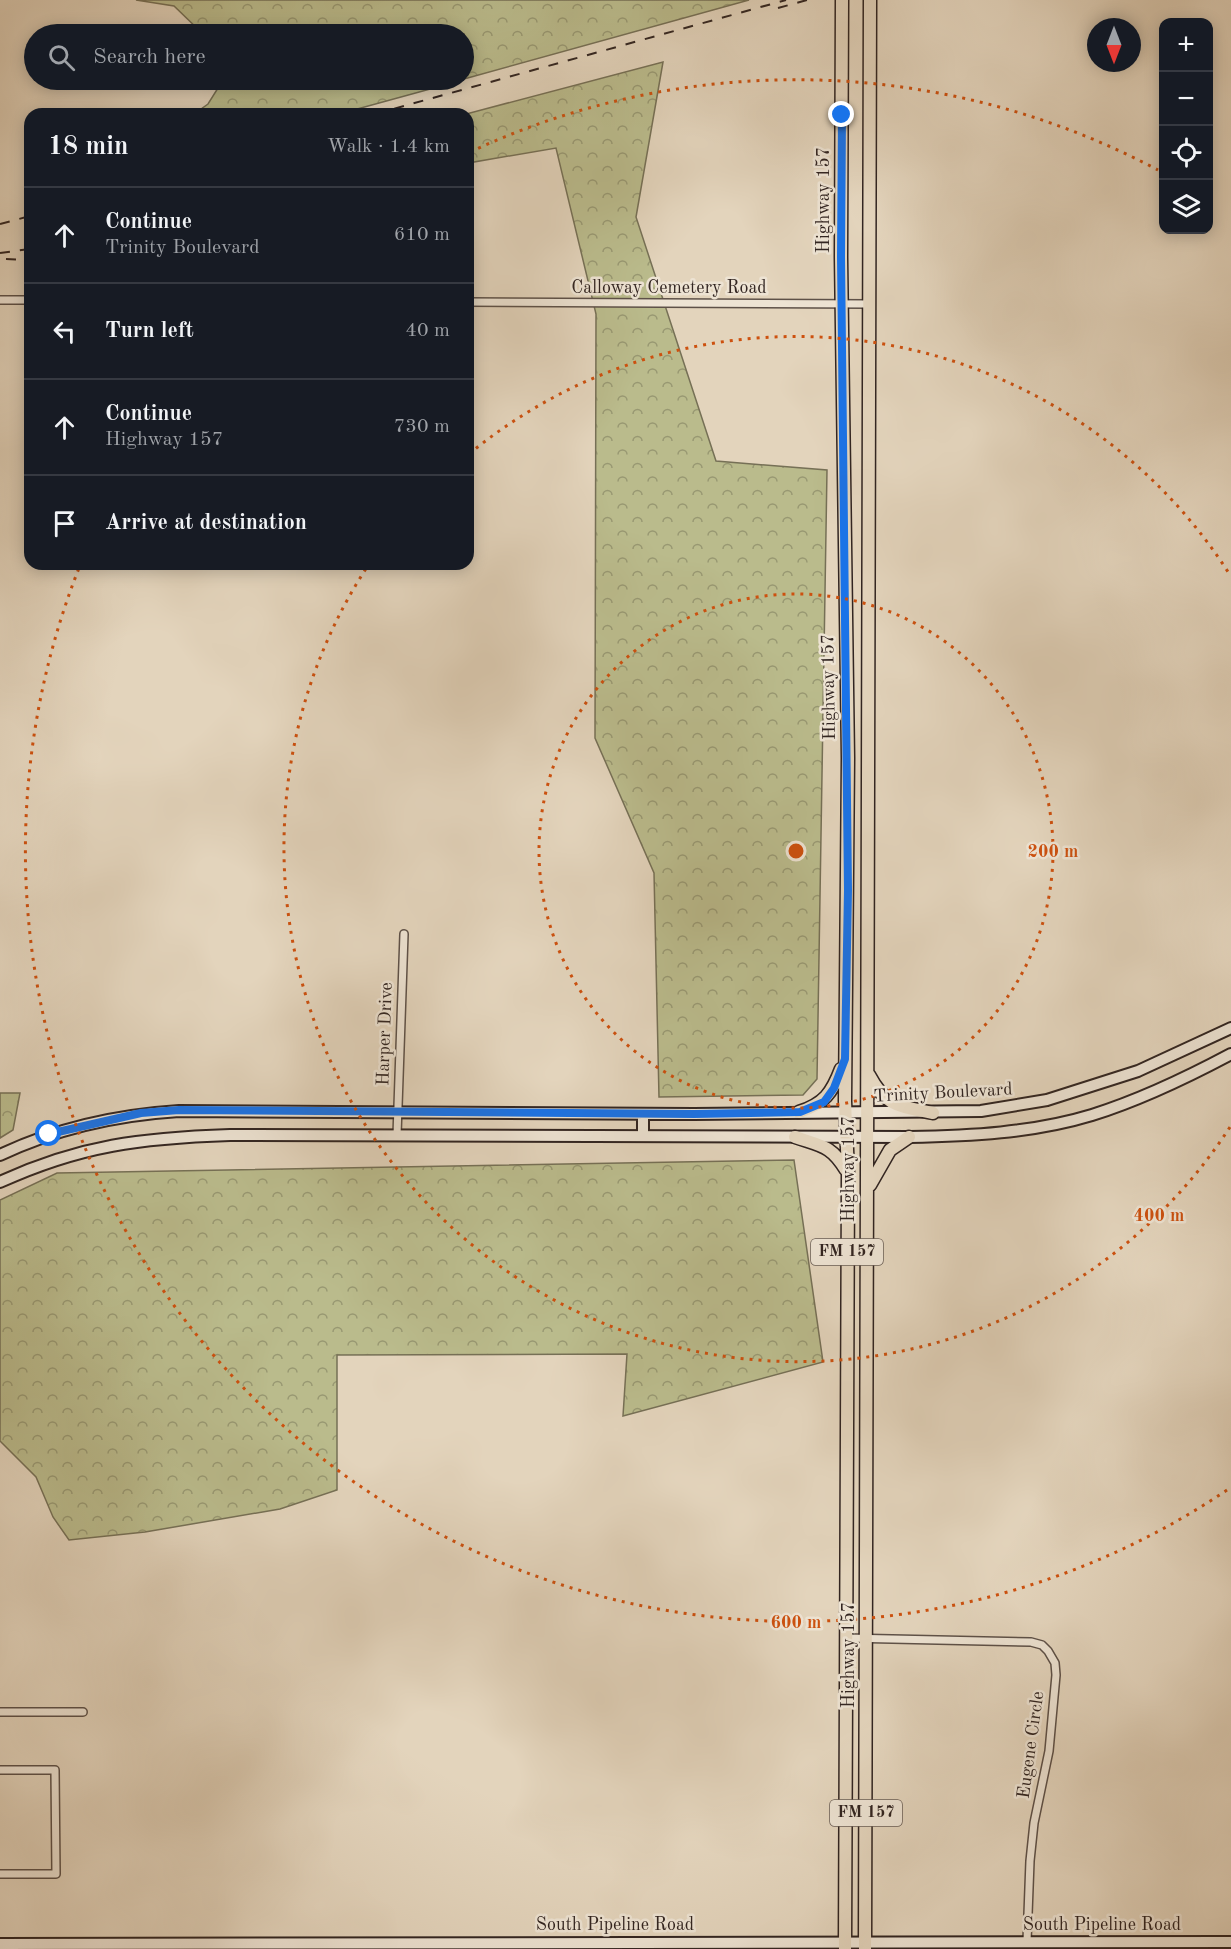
<!DOCTYPE html>
<html lang="en">
<head>
<meta charset="utf-8">
<style>
  :root { --surface:#171b24; --page:#242831; --text:#f1f3f6; --muted:#9ea1a6; --line:#363941 }
  body { margin:0; font-family:"Old Standard TT",serif; background:var(--page); color:var(--text) }
  .controls { position:absolute; right:18px; top:18px; display:grid; overflow:hidden; border-radius:12px; box-shadow:0 3px 15px #0003 }
  .controls button { width:54px; height:54px; display:grid; place-items:center; padding:0; border:0; border-bottom:2px solid var(--line); background:var(--surface); color:var(--text); font:30px sans-serif }
  .compass { position:absolute; left:1087px; top:18px; width:54px; height:54px; border-radius:50%; background:var(--surface); box-shadow:0 3px 15px #0003; rotate:180deg }
  .stop { position:absolute; width:18px; height:18px; margin:-14px; border:4px solid #1a73e8; border-radius:50%; background:#fff }
  .stop.end { background:#1a73e8; border-color:#fff; box-shadow:0 2px 6px #0008 }
  .list { margin:0; padding:0; list-style:none }
  h2 { display:flex; justify-content:space-between; align-items:center; height:78px; margin:0; padding:0 24px; font-size:26px }
  h2 small { font-size:20px; font-weight:400; color:var(--muted) }
  .list li { display:grid; grid-template-columns:39px 1fr auto; gap:18px; align-items:center; box-sizing:border-box; height:96px; padding:0 24px; border-top:2px solid var(--line) }
  .list b { display:block; font-size:22px; white-space:nowrap }
  .list p { margin:0; font-size:20px; white-space:nowrap; color:var(--muted) }
  .list em { font-size:20px; font-style:normal; color:var(--muted) }
  .icon { flex:none; width:33px; height:33px; fill:none; stroke:currentColor; stroke-width:2; stroke-linecap:round; stroke-linejoin:round }
  .map { position:relative; flex:none; width:1231px; height:1949px; overflow:hidden }
  .search { position:absolute; background:var(--surface); box-shadow:0 3px 15px #0003; left:24px; top:24px; width:450px; height:66px; display:flex; align-items:center; gap:15px; box-sizing:border-box; padding:0 21px; border-radius:33px; color:var(--muted); font-size:22px }
  .panel { position:absolute; background:var(--surface); box-shadow:0 3px 15px #0003; left:24px; top:108px; width:450px; height:462px; border-radius:18px }
  .map>svg:first-child { display:block }
</style>
</head>
<body>
<div class="map">
<svg width="1231" height="1949" viewBox="0 0 1231 1949">
  <defs>
    <pattern id="forest-crowns" width="20" height="18" patternUnits="userSpaceOnUse" patternTransform="scale(1.5)"><rect width="20" height="18" fill="#babb8c"/><path d="M2 6a3 3 0 1 1 6 0M12 15a3 3 0 1 1 6 0" fill="none" stroke="#989872"/></pattern>
  </defs>
  <rect width="100%" height="100%" fill="#e3d4bc"/>
  <filter id="stains"><feTurbulence type="fractalNoise" baseFrequency=".00333" numOctaves="4"/><feColorMatrix values="0 0 0 0 .2 0 0 0 0 .09 0 0 0 0 .02 0 0 0 .5 -.17"/></filter>
  <radialGradient id="worn" r=".72"><stop offset=".6" stop-color="#630" stop-opacity="0"/><stop offset="1" stop-color="#630" stop-opacity=".3"/></radialGradient>
  <!-- forest -->
  <path fill="url(#forest-crowns)" stroke="#767056" stroke-width="1.5" d="M136 0H749L464 79V34H203L174 6Z
    M663 62 636 217 716 461 827 470 817 1079 803 1095 659 1097 654 873 595 738 596 314 556 148 468 163 466 114Z
    M223 80H463L339 114H194L208 104Z
    M0 1093H20L13 1130 0 1138Z
    M794 1160 823 1362 623 1416 627 1354 337 1355V1490L280 1509 145 1532 69 1540 53 1517 36 1477 0 1441V1200L57 1173Z"/>
  <g fill="none" stroke-linecap="round" stroke-linejoin="round">
    <defs>
      <path id="street" d="M0 300H30
        M468 302 869 304
        M397 1135 404 934
        M846 1638 1031 1642 1042 1645 1048 1651 1055 1663 1056 1675 1049 1751 1034 1823 1030 1861 1027 1941
        M0 1712H83
        M0 1770H55L56 1874H0"/>
      <path id="secondary" d="M643 1114V1136
        M0 1155C57 1128 116 1115 179 1111L694 1114 981 1111 1047 1100 1138 1071 1231 1028
        M0 1182C81 1145 142 1138 230 1135L909 1137C969 1136 1033 1133 1092 1115 1140 1100 1186 1078 1231 1054
        M0 1944 1231 1942"/>
      <path id="primary" d="M842 0 841 257 848 758 845 1101 848 1173 845 1949
        M869 1075C886 1107 899 1106 933 1113
        M799 1112C824 1104 832 1093 841 1069
        M795 1137C821 1146 831 1145 846 1170
        M870 1185 890 1150 909 1137
        M865 1949 870 0"/>
    </defs>
    <!-- street casing -->
    <use href="#street" stroke="#5e5148" stroke-width="10"/>
    <!-- secondary casing -->
    <use href="#secondary" stroke="#322521" stroke-width="14"/>
    <!-- primary casing -->
    <use href="#primary" stroke="#322521" stroke-width="15"/>
    <!-- street -->
    <use href="#street" stroke="#ede3d3" stroke-width="7"/>
    <!-- secondary -->
    <use href="#secondary" stroke="#ede3d3" stroke-width="10"/>
    <!-- primary -->
    <use href="#primary" stroke="#e3d4bc" stroke-width="12"/>
    <!-- rail -->
    <path stroke="#322521" stroke-width="2" stroke-dasharray="10 10" stroke-linecap="butt" d="M778 8 807 0
      M375 114 786 0
      M0 224 30 216
      M0 253 30 249
      M6 259 30 260"/>
  </g>
  <g fill="none" stroke-linecap="round" stroke-linejoin="round">
    <!-- route -->
    <path stroke="#1a73e8" stroke-width="8" d="M49 1134 141 1113 179 1110 694 1114 800 1112 824 1102 834 1088 845 1059 848 890 841 257 842 115"/>
  </g>
  <!-- distance rings -->
  <g fill="none" stroke="#cd510f" stroke-width="3" stroke-dasharray="3 6">
    <circle cx="796" cy="851" r="257"/>
    <path d="M1230 1127A514 514 0 1 1 367 567M469 454A514 514 0 0 1 1230 575"/>
    <path d="M1227 1490A771 771 0 0 1 79 568M470 152A771 771 0 0 1 1158 170"/>
  </g>
  <g text-anchor="middle" dominant-baseline="central" stroke-width="5" stroke-linejoin="round" paint-order="stroke">
    <!-- shield labels -->
    <g fill="#ede3d3" stroke="#6a5e56" stroke-width="1.5">
      <rect x="811" y="1239" width="72" height="26" rx="4.5"/>
      <rect x="830" y="1800" width="72" height="26" rx="4.5"/>
    </g>
    <g font-size="16" font-weight="bold" fill="#322521">
      <text x="847" y="1252">FM 157</text>
      <text x="866" y="1813">FM 157</text>
    </g>
    <!-- street labels -->
    <g font-size="18" fill="#322521" stroke="#ede3d3">
      <text transform="translate(824 200) rotate(-90)">Highway 157</text>
      <text x="669" y="288">Calloway Cemetery Road</text>
      <text transform="translate(829 687) rotate(-91)">Highway 157</text>
      <text transform="translate(385 1034) rotate(-88)">Harper Drive</text>
      <text transform="translate(943 1093) rotate(-3)">Trinity Boulevard</text>
      <text transform="translate(849 1169) rotate(-90)">Highway 157</text>
      <text transform="translate(849 1655) rotate(-90)">Highway 157</text>
      <text transform="translate(1031 1745) rotate(-82)">Eugene Circle</text>
      <text x="615" y="1925">South Pipeline Road</text>
      <text x="1102" y="1925">South Pipeline Road</text>
    </g>
  </g>
  <circle cx="796" cy="851" r="9" fill="#cd510f" stroke="#ede3d3" stroke-width="3"/>
  <g font-size="18" text-anchor="middle" font-weight="bold" fill="#cd510f" stroke="#ede3d3" stroke-width="5" stroke-linejoin="round" paint-order="stroke">
    <text x="1053" y="857">200 m</text>
    <text x="1159" y="1221">400 m</text>
    <text x="796" y="1628">600 m</text>
  </g>
  <rect width="100%" height="100%" filter="url(#stains)"/>
  <rect width="100%" height="100%" fill="url(#worn)"/>
</svg>
<div class="controls">
<button>+</button>
<button>−</button>
<button><svg class="icon" aria-label="locate" viewBox="0 0 24 24"><circle cx="12" cy="12" r="6"/><path d="M12 2v4M12 18v4M2 12h4M18 12h4"/></svg></button>
<button><svg class="icon" aria-label="layers" viewBox="0 0 24 24"><path d="M12 4l9 5-9 5-9-5zM3 14l9 5 9-5"/></svg></button>
</div>
<svg class="compass" viewBox="-18 -18 36 36"><path d="M0-13l5 13h-10z" fill="#e53935"/><path d="M0 13l5-13h-10z" fill="#9ea1a6"/></svg>
<div class="stop" style="left:49px;top:1134px"></div>
<div class="stop end" style="left:842px;top:115px"></div>
<div class="search"><svg class="icon" aria-label="search" viewBox="0 0 24 24"><circle cx="10" cy="10" r="6"/><path d="M15 15l6 6"/></svg>Search here</div>
<section class="panel">
<h2>18 min<small>Walk · 1.4 km</small></h2>
<ul class="list">
<li><svg class="icon" aria-label="ahead" viewBox="0 0 24 24"><path d="M12 20V5M6 11l6-6 6 6"/></svg><div><b>Continue</b><p>Trinity Boulevard</p></div><em>610 m</em></li>
<li><svg class="icon" aria-label="left" viewBox="0 0 24 24"><path d="M17 20v-9H6M10 6l-5 5 5 5"/></svg><div><b>Turn left</b></div><em>40 m</em></li>
<li><svg class="icon" aria-label="ahead" viewBox="0 0 24 24"><path d="M12 20V5M6 11l6-6 6 6"/></svg><div><b>Continue</b><p>Highway 157</p></div><em>730 m</em></li>
<li><svg class="icon" aria-label="arrive" viewBox="0 0 24 24"><path d="M6 21V4h12l-3 4 3 4H6"/></svg><div><b>Arrive at destination</b></div></li>
</ul>
</section>
</div>
</body>
</html>
